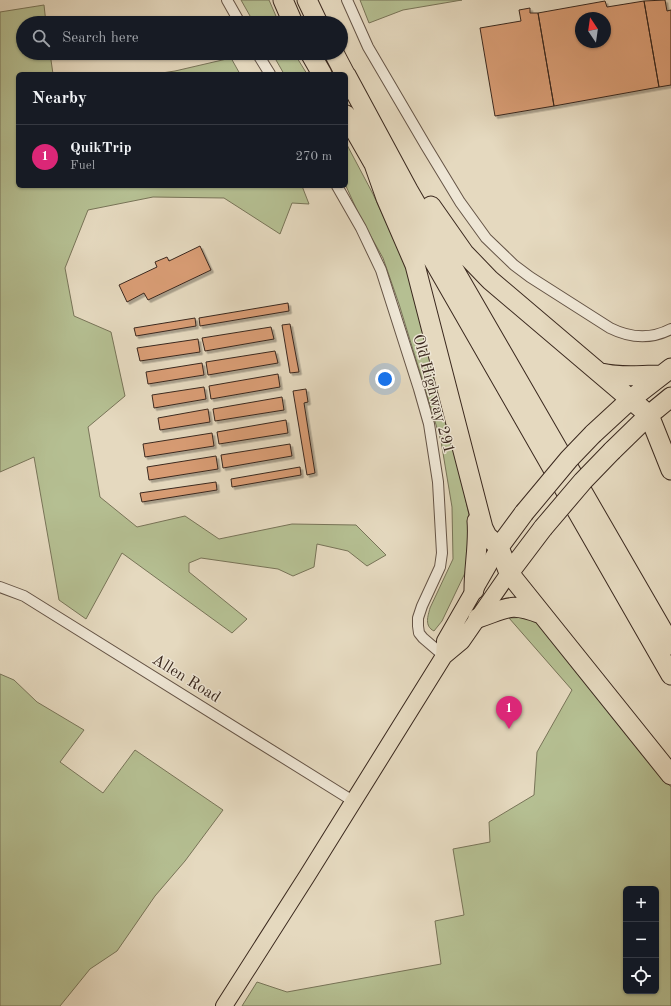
<!DOCTYPE html>
<html lang="en">
<head>
<meta charset="utf-8">
<style>
  :root { --surface:#171b24; --page:#20242c; --text:#f1f3f6; --muted:#9ea1a6; --line:#363941; --accent:#db2777 }
  body { margin:0; font-family:"Old Standard TT",serif; background:var(--page); color:var(--text) }
  .controls { position:absolute; right:12px; bottom:12px; display:grid; overflow:hidden; border-radius:6px; box-shadow:0 1px 3px #0004 }
  .controls button { width:36px; height:36px; display:grid; place-items:center; padding:0; border:0; border-bottom:1px solid var(--line); background:var(--surface); color:var(--text); font:20px sans-serif }
  .compass { position:absolute; left:575px; top:12px; width:36px; height:36px; border-radius:50%; background:var(--surface); box-shadow:0 1px 3px #0004; rotate:347deg }
  .you { position:absolute; left:385px; top:379px; width:14px; height:14px; margin:-10px; border:3px solid #fff; border-radius:50%; background:#1a73e8; box-shadow:0 0 0 6px #1a73e833 }
  .badge { display:grid; place-items:center; width:26px; height:26px; border-radius:50%; background:var(--accent); color:#fff; font-size:13px; font-weight:700 }
  .pin { position:absolute; translate:-50% -33px; filter:drop-shadow(0 1px 2px #0008) }
  .pin::after { content:''; position:absolute; top:21px; width:14px; height:12px; background:inherit; clip-path:polygon(0 0,100% 0,50% 100%) }
  .list { margin:0; padding:0; list-style:none }
  h2 { display:flex; justify-content:space-between; align-items:center; height:52px; margin:0; padding:0 16px; font-size:17px }
  h2 small { font-size:13px; font-weight:400; color:var(--muted) }
  .list li { display:grid; grid-template-columns:26px 1fr auto; gap:12px; align-items:center; box-sizing:border-box; height:64px; padding:0 16px; border-top:1px solid var(--line) }
  .list b { display:block; font-size:15px; white-space:nowrap }
  .list p { margin:0; font-size:13px; white-space:nowrap; color:var(--muted) }
  .list em { font-size:13px; font-style:normal; color:var(--muted) }
  .icon { flex:none; width:22px; height:22px; fill:none; stroke:currentColor; stroke-width:2; stroke-linecap:round; stroke-linejoin:round }
  .map { position:relative; flex:none; width:671px; height:1006px; overflow:hidden }
  .search { position:absolute; background:var(--surface); box-shadow:0 1px 3px #0004; left:16px; top:16px; width:332px; height:44px; display:flex; align-items:center; gap:10px; box-sizing:border-box; padding:0 14px; border-radius:22px; color:var(--muted); font-size:15px }
  .panel { position:absolute; background:var(--surface); box-shadow:0 1px 3px #0004; left:16px; top:72px; width:332px; height:116px; border-radius:6px }
  .map>svg:first-child { display:block }
</style>
</head>
<body>
<div class="map">
<svg width="671" height="1006" viewBox="0 0 671 1006">
  <defs>
    <filter id="shadow"><feDropShadow dx="2.5" dy="2.5" stdDeviation="0" flood-color="#0004"/></filter>
  </defs>
  <rect width="100%" height="100%" fill="#e5d9bf"/>
  <filter id="stains"><feTurbulence type="fractalNoise" baseFrequency=".005" numOctaves="4"/><feColorMatrix values="0 0 0 0 .2 0 0 0 0 .09 0 0 0 0 .02 0 0 0 .5 -.17"/></filter>
  <radialGradient id="worn" r=".72"><stop offset=".6" stop-color="#630" stop-opacity="0"/><stop offset="1" stop-color="#630" stop-opacity=".3"/></radialGradient>
  <!-- green -->
  <path fill="#b5bf92" stroke="#787458" fill-rule="evenodd" d="M241 0H269L279 23H254Z
    M360 0H462L403 10 369 23Z
    M44 5 46 23H23V53H50L53 74H18V186H302L309 204 292 203 280 234 224 198 153 197 88 210 65 268 74 316 111 332 125 396 88 427 100 497 137 527 185 516 219 539 292 524 356 525 386 555 367 566 348 551 317 544 314 567 293 576 278 569 201 558 189 563V572L247 619 232 633 122 553 86 619 59 600 34 457 0 472V12Z
    M272 53H294L307 74H284Z
    M231 58 240 74H155L175 71Z
    M346 143 373 194 406 265 454 444 469 515 471 543 465 573 442 621 434 631C424 626 428 616 430 608L453 559 452 507 441 441 399 304 383 258 360 217 346 186Z
    M531 617 543 628 671 787V1006H242L257 982 287 992 441 964 435 921 464 915 453 849 490 842 489 822 534 795 537 752 572 690 509 618ZM626 889H656V991H626Z
    M0 674 14 680 37 702 84 730 60 762 103 793 135 750 223 810 185 861 155 896 117 951 90 969 60 1006H0Z"/>
  <!-- building -->
  <path fill="#d99d75" stroke="#3a281e" fill-rule="evenodd" filter="url(#shadow)" d="M665 0 667 11 671 10V85L659 87 644 1Z
    M605 1 607 7 644 1 659 87 554 106 538 13ZM581 18H605V42H581Z
    M530 8V13H538L554 106 495 116 480 28 521 21 519 10Z
    M200 246 211 270 148 300 144 293 127 302 119 285 157 267 155 262 167 257 169 261Z
    M288 303 289 311 200 326 199 318Z
    M195 318 196 326 136 336 134 328Z
    M290 324 299 372 290 373 282 325Z
    M271 327 274 339 205 351 202 338Z
    M198 339 200 352 140 361 137 348Z
    M275 351 278 363 208 375 206 362Z
    M202 363 204 375 148 384 146 372Z
    M278 374 280 387 211 399 209 386Z
    M204 387 206 399 154 408 152 395Z
    M306 389 308 402 304 403 315 473 307 475 293 391Z
    M282 397 284 410 215 421 213 409Z
    M208 409 210 422 160 430 158 418Z
    M286 420 288 433 219 444 217 432Z
    M212 433 214 446 145 457 143 444Z
    M290 444 292 456 223 468 221 455Z
    M216 456 218 469 149 480 147 467Z
    M300 467 301 475 232 487 231 479Z
    M216 482 217 490 142 502 140 493Z"/>
  <g fill="none" stroke-linecap="round" stroke-linejoin="round">
    <defs>
      <path id="street" d="M227 0 240 23
        M347 0 368 47 426 146 460 202 486 238 514 265 530 277 610 328C630 338 650 340 671 329
        M257 53 270 74
        M337 186 361 228 381 270 419 389 429 424 438 482 442 553 440 567 422 606 418 618V626L419 633 423 638 444 656
        M0 587 24 596 353 801"/>
      <path id="primary" d="M444 656 445 641 499 547
        M224 1006 307 876 444 656 462 641 509 573"/>
      <path id="highway" d="M283 0 293 23
        M307 0 318 23
        M310 53 322 74
        M334 53 345 74
        M346 75 408 190 671 645
        M346 115 374 164 396 195 671 675
        M374 164 386 198 415 265 483 528 487 536 499 547 509 573 671 775
        M431 206 464 253 490 280 649 415 671 470
        M601 373C622 378 639 375 660 375
        M593 434 631 399 671 368
        M612 451 649 415 671 397
        M499 547 524 513
        M509 573 543 528
        M474 590C474 566 479 544 477 521
        M478 618C508 608 510 602 541 614"/>
    </defs>
    <!-- street casing -->
    <use href="#street" stroke="#655446" stroke-width="12"/>
    <!-- primary casing -->
    <use href="#primary" stroke="#3a281e" stroke-width="18"/>
    <!-- highway casing -->
    <use href="#highway" stroke="#3a281e" stroke-width="21"/>
    <!-- street -->
    <use href="#street" stroke="#eee6d5" stroke-width="10"/>
    <!-- primary -->
    <use href="#primary" stroke="#e5d9bf" stroke-width="16"/>
    <!-- highway -->
    <use href="#highway" stroke="#e5d9bf" stroke-width="19"/>
    <defs>
      <path id="highway-bridge" d="M524 513 569 459 593 434
        M543 528 583 481 612 451"/>
    </defs>
    <!-- highway-bridge casing -->
    <use href="#highway-bridge" stroke="#3a281e" stroke-width="21" stroke-linecap="butt"/>
    <!-- highway-bridge -->
    <use href="#highway-bridge" stroke="#e5d9bf" stroke-width="19"/>
  </g>
  <g text-anchor="middle" dominant-baseline="central" stroke-width="3" stroke-linejoin="round" paint-order="stroke">
    <!-- street labels -->
    <g font-size="16" fill="#3a281e" stroke="#eee6d5">
      <text transform="translate(433 394) rotate(75)">Old Highway 291</text>
      <text transform="translate(186 679) rotate(32)">Allen Road</text>
    </g>
  </g>
  <rect width="100%" height="100%" filter="url(#stains)"/>
  <rect width="100%" height="100%" fill="url(#worn)"/>
</svg>
<div class="controls">
<button>+</button>
<button>−</button>
<button><svg class="icon" aria-label="locate" viewBox="0 0 24 24"><circle cx="12" cy="12" r="6"/><path d="M12 2v4M12 18v4M2 12h4M18 12h4"/></svg></button>
</div>
<svg class="compass" viewBox="-18 -18 36 36"><path d="M0-13l5 13h-10z" fill="#e53935"/><path d="M0 13l5-13h-10z" fill="#9ea1a6"/></svg>
<div class="you"></div>
<div class="pin badge" style="left:509px;top:729px">1</div>
<div class="search"><svg class="icon" aria-label="search" viewBox="0 0 24 24"><circle cx="10" cy="10" r="6"/><path d="M15 15l6 6"/></svg>Search here</div>
<section class="panel">
<h2>Nearby<small></small></h2>
<ul class="list">
<li><span class="badge">1</span><div><b>QuikTrip</b><p>Fuel</p></div><em>270 m</em></li>
</ul>
</section>
</div>
</body>
</html>
